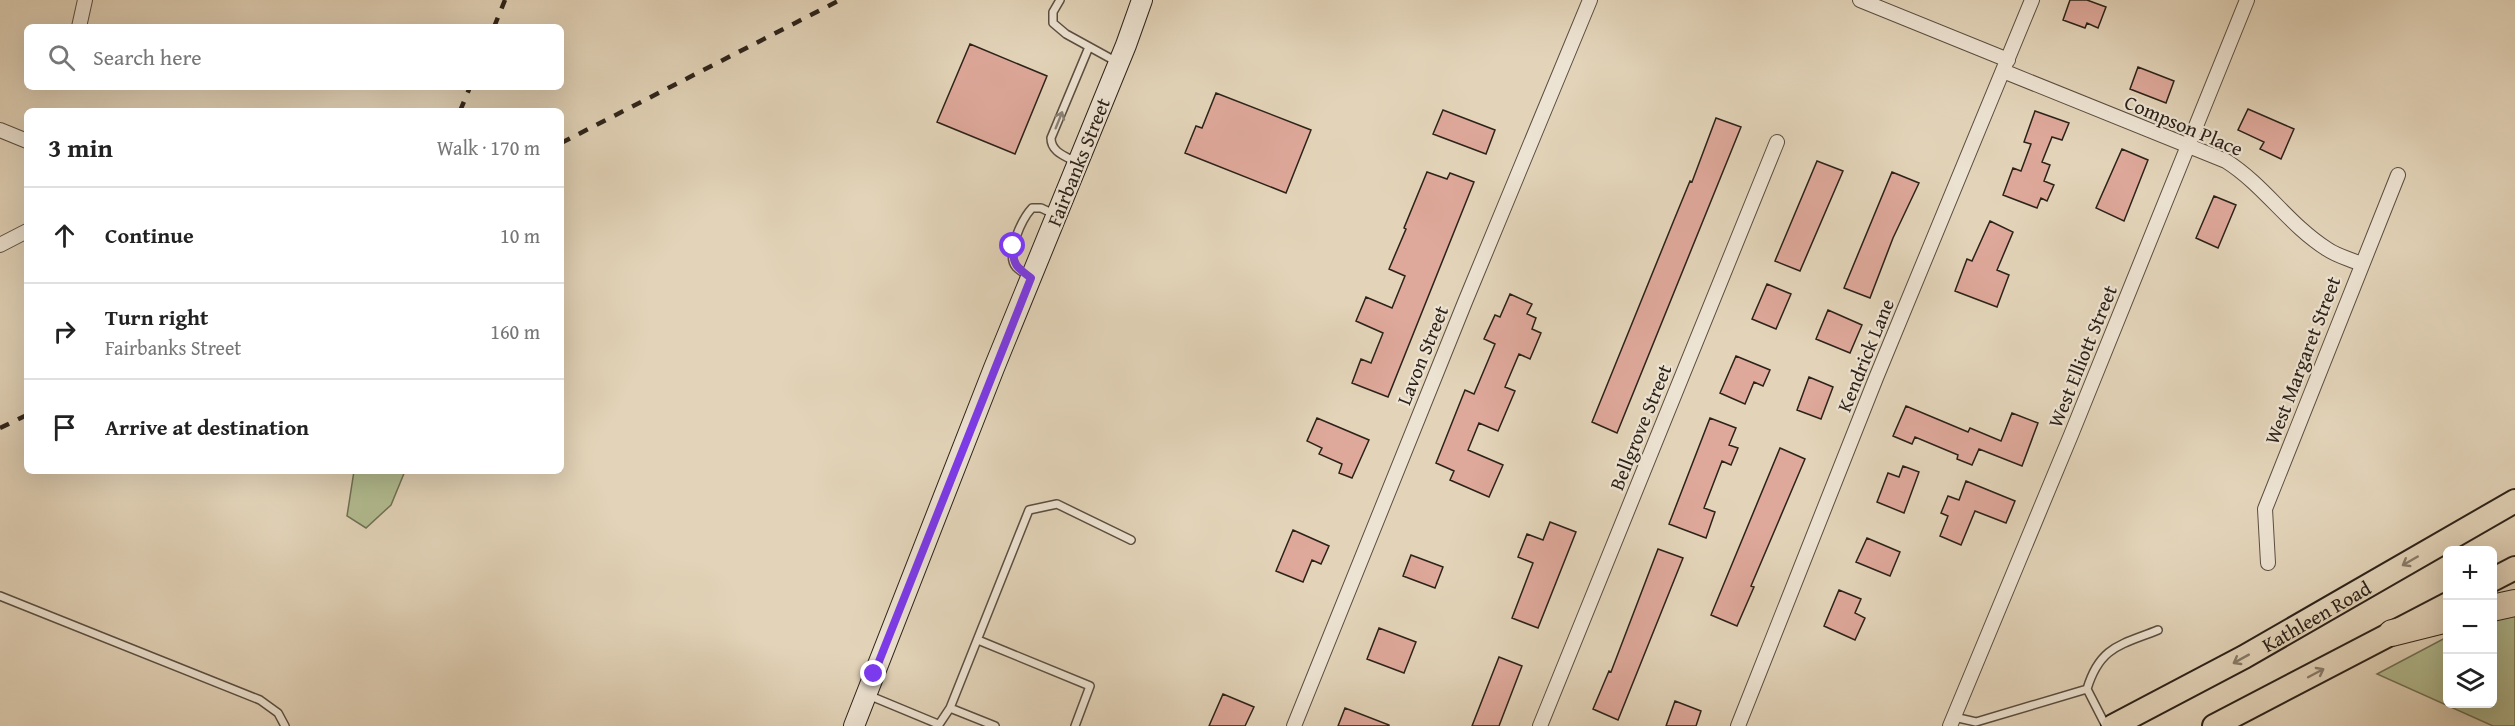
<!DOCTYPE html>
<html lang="en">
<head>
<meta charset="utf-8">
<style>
  :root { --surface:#fff; --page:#f6f6f6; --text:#222; --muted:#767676; --line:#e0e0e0 }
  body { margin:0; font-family:"Gentium Book Plus",serif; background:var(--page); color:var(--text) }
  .controls { position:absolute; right:18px; bottom:18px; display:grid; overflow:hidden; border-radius:9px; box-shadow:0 6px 24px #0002 }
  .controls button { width:54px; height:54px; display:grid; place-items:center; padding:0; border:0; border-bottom:2px solid var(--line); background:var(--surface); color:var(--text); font:30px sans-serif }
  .stop { position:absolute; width:18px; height:18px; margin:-14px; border:4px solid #7c3aed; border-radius:50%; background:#fff }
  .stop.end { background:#7c3aed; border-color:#fff; box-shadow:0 2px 6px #0008 }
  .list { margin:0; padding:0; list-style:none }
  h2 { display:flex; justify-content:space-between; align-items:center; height:78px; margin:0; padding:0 24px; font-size:26px }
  h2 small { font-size:20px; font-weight:400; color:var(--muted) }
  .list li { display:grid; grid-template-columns:39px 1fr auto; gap:18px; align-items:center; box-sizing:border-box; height:96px; padding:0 24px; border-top:2px solid var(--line) }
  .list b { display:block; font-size:22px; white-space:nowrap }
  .list p { margin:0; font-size:20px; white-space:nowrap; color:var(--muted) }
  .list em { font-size:20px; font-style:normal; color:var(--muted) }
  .icon { flex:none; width:33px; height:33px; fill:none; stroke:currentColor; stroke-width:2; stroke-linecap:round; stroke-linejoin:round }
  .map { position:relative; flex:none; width:2515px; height:726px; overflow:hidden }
  .search { position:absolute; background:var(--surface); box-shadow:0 6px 24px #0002; left:24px; top:24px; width:540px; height:66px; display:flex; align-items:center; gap:15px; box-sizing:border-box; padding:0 21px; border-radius:9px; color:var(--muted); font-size:22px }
  .panel { position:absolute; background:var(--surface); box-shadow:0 6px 24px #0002; left:24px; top:108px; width:540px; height:366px; border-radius:9px }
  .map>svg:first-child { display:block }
</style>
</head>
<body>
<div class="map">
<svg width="2515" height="726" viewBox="0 0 2515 726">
  <rect width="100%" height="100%" fill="#e3d4b9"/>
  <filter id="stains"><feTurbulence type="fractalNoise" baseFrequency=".00333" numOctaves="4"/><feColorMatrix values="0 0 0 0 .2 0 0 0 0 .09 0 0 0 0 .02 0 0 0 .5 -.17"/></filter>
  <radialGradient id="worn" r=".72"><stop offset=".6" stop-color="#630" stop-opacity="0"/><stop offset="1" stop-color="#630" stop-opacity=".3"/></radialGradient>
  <!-- green -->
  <path fill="#b2bd91" stroke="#6f7055" stroke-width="1.5" d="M354 471H405L391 505 366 528 347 516Z
    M2515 615V726H2493L2377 674 2447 637 2448 704H2492L2493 620Z"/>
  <!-- building -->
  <path fill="#dea89a" stroke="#2c2219" stroke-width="1.5" d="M2070 0H2087L2106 7 2098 28 2087 23 2085 28 2063 20Z
    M970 44 1047 76 1015 154 937 122Z
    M2138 67 2174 81 2166 103 2130 89Z
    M1216 93 1311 130 1286 193 1185 153 1196 126 1202 128Z
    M2248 109 2294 129 2281 159 2260 149 2264 142 2238 130Z
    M1443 110 1495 130 1486 154 1433 134Z
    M2035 111 2069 123 2062 140 2052 137 2042 162 2050 165 2044 181 2054 185 2047 201 2041 198 2037 208 2003 195 2013 168 2021 171 2031 144 2024 142Z
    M1716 118 1741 127 1617 433 1592 422 1674 220 1690 181 1692 182Z
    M2122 149 2148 160 2124 221 2096 208Z
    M1817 161 1843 171 1800 271 1775 261Z
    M1427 172 1447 179 1450 173 1474 182 1388 397 1352 383 1361 359 1371 363 1383 333 1356 321 1366 297 1392 308 1405 276 1389 269 1406 229 1404 228Z
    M1892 172 1919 183 1893 238 1870 298 1844 288Z
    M2214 196 2236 205 2218 248 2196 238Z
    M1990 221 2013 232 1997 270 2009 275 1997 307 1955 291 1967 259 1972 261Z
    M1767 284 1791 294 1776 329 1752 319Z
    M1510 294 1532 304 1527 314 1536 318 1532 329 1541 333 1530 359 1519 354 1505 387 1515 391 1498 431 1479 423 1468 450 1503 465 1489 497 1450 480 1454 471 1436 463 1465 390 1474 394 1495 344 1484 339 1495 315 1500 317Z
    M1828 310 1862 325 1850 353 1816 339Z
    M1736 356 1770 370 1763 386 1754 382 1745 404 1720 393Z
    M1809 377 1833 387 1821 419 1797 410Z
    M1906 406 1968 432 1970 428 2001 441 2012 413 2038 423 2022 466 1979 449 1972 465 1957 459 1958 455 1915 437 1912 444 1893 436Z
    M1317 418 1369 440 1352 478 1339 473 1342 464 1319 454 1322 448 1307 441Z
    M1710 418 1736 428 1729 445 1738 448 1731 465 1722 461 1704 508 1715 512 1706 538 1669 524Z
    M1780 448 1805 459 1751 586 1754 587 1737 626 1711 615Z
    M1903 466 1919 472 1904 513 1877 502 1888 473 1899 477Z
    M1966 481 2015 501 2006 523 1975 511 1961 545 1940 536 1948 516 1941 513 1948 496 1959 500Z
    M1550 522 1576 532 1538 628 1512 618 1533 563 1518 557 1527 534 1543 540Z
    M1293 530 1329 546 1321 564 1312 560 1303 582 1276 571Z
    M1867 538 1900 552 1890 576 1856 562Z
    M1658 549 1683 558 1618 720 1593 709 1609 671 1611 672Z
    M1411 555 1443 567 1435 588 1403 576Z
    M1839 590 1861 599 1855 613 1865 618 1855 640 1824 626Z
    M1379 628 1416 642 1404 673 1367 659Z
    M1499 657 1522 666 1499 726H1472Z
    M1223 694 1254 707 1245 726H1209Z
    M1675 701 1701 711 1696 726H1666Z
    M1345 708 1389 725V726H1338Z"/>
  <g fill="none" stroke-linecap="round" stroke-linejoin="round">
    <defs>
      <path id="lane" d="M1060 0 1053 12V23L1066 34 1117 62
        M1076 162C1065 156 1051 152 1051 138L1089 47
        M1028 276C1024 273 1019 270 1016 267 1005 254 1022 219 1032 208H1041L1054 214
        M0 596 260 700 278 713 285 726
        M978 640 1090 686 1075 726
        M868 695 938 724
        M950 708 995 726
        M1954 717 1976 722 2087 689
        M938 726 950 708 1029 510 1057 504 1131 540
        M2106 726 2087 689C2100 646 2121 645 2158 630"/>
      <path id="street" d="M1860 0 2008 60
        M79 27 85 0
        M2003 71 2226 161C2264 185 2289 225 2327 249 2337 256 2350 259 2361 264
        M0 130 27 141
        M0 245 27 231
        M2268 563 2265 509 2398 175
        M1294 726 1465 302 1590 0
        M1540 726 1777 142
        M1738 726 1876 378 2032 0
        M1950 726 2071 435 2247 0"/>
      <path id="secondary" d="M854 726 994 368 1126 45 1142 0"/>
      <g id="primary">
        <path d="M2492 580 2515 568"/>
        <path id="s1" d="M2113 726 2244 657 2515 501"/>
        <path d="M2214 726 2448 604"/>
      </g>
      <path id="highway" d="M2492 608 2515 603
        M2392 633 2448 619"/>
    </defs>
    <!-- lane casing -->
    <use href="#lane" stroke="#5a4e41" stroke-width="10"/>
    <!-- street casing -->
    <use href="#street" stroke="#5a4e41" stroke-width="16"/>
    <!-- secondary casing -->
    <use href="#secondary" stroke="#2c2219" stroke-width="22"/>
    <!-- primary casing -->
    <use href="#primary" stroke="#2c2219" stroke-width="26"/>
    <!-- highway casing -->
    <use href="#highway" stroke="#2c2219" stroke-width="28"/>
    <!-- lane -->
    <use href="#lane" stroke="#ede3d2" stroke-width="7"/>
    <!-- street -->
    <use href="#street" stroke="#ede3d2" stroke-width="14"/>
    <!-- secondary -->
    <use href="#secondary" stroke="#ede3d2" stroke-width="20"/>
    <!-- primary -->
    <use href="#primary" stroke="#e3d4b9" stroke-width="22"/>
    <!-- highway -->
    <use href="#highway" stroke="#e3d4b9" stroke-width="26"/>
    <!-- rail -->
    <path stroke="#2c2219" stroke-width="4.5" stroke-dasharray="10 10" stroke-linecap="butt" d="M494 27 505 0
      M460 111 470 87
      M561 143 840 0
      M0 428 27 415"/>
  </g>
  <!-- one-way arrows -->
  <defs><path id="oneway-shaft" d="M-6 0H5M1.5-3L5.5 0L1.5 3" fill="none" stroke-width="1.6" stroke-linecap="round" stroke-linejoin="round" transform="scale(1.5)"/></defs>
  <use stroke="#8c8276" href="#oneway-shaft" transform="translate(1059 120) rotate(-68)"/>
  <g stroke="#887b69">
    <use href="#oneway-shaft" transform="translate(2410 561) rotate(150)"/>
    <use href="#oneway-shaft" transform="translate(2241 659) rotate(151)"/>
    <use href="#oneway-shaft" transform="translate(2316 673) rotate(-28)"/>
  </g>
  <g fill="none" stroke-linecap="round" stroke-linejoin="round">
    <!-- route -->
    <path stroke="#7c3aed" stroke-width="8" d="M874 674 1031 278C1017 268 1012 264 1013 246"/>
  </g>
  <g text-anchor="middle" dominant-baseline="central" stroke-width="4.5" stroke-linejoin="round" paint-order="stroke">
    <!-- street labels -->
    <g font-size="20" fill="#2c2219" stroke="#ede3d2">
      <text transform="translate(2184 125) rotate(23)">Compson Place</text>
      <text transform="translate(1078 162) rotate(-68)">Fairbanks Street</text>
      <text transform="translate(1422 355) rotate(-68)">Lavon Street</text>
      <text transform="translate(1865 355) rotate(-68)">Kendrick Lane</text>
      <text transform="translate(2082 356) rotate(-68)">West Elliott Street</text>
      <text transform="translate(2302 360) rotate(-69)">West Margaret Street</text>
      <text transform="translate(1640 427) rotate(-68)">Bellgrove Street</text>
      <text stroke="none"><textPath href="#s1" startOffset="231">Kathleen Road</textPath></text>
    </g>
  </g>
  <rect width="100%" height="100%" filter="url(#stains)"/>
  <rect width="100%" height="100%" fill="url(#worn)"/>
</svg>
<div class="controls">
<button>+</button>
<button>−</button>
<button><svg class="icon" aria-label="layers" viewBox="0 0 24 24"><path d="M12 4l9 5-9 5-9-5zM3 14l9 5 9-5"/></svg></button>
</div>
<div class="stop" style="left:1013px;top:246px"></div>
<div class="stop end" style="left:874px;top:674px"></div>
<div class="search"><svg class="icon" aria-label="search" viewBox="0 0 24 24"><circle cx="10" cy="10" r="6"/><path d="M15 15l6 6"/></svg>Search here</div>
<section class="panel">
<h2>3 min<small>Walk · 170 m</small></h2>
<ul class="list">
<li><svg class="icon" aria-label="ahead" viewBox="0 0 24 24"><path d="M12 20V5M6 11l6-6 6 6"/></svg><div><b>Continue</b></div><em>10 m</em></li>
<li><svg class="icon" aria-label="right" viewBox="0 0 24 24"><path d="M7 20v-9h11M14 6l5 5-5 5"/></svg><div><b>Turn right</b><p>Fairbanks Street</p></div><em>160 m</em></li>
<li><svg class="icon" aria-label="arrive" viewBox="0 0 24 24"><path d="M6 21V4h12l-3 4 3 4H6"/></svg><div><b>Arrive at destination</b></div></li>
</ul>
</section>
</div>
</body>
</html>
